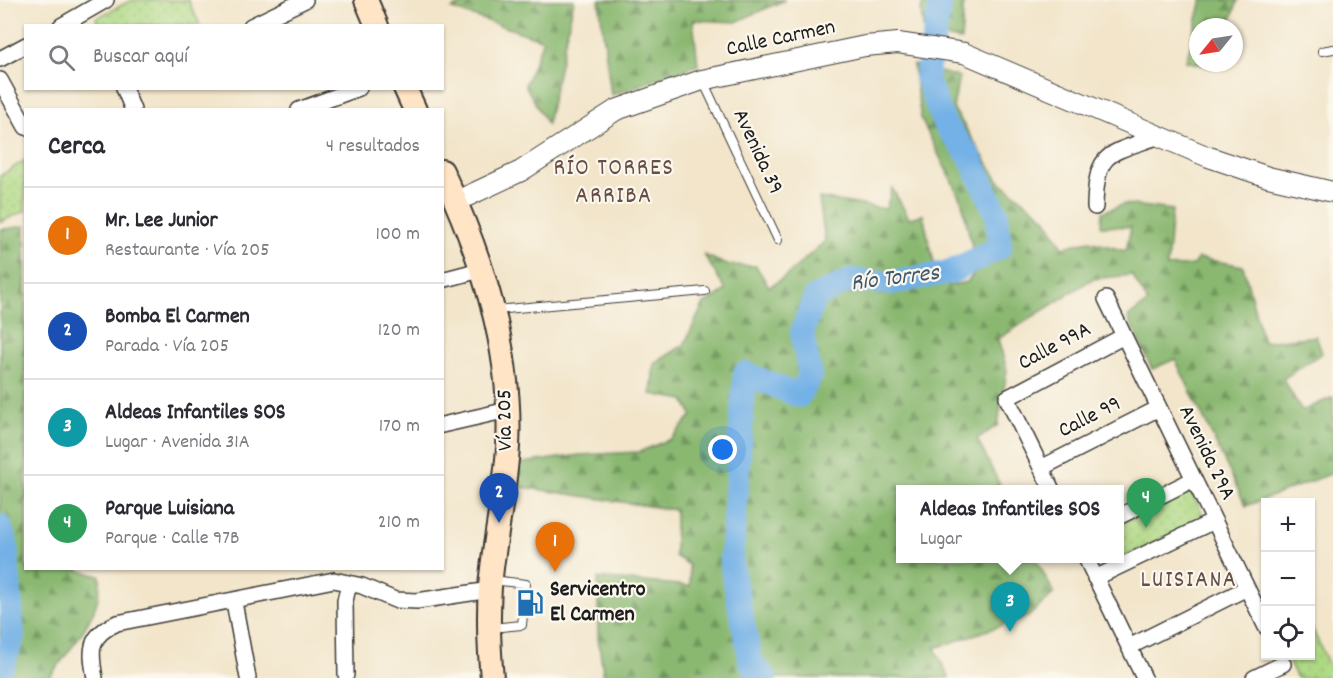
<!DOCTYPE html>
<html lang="es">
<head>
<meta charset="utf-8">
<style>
  :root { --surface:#fff; --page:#f2f2f3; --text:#2b2b33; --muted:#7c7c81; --line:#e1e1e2; --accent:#1f6fb2 }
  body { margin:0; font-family:Dekko,sans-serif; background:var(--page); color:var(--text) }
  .controls { position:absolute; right:18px; bottom:18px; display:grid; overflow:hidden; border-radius:0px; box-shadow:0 2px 4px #0004 }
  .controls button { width:54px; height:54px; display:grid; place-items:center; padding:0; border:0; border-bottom:2px solid var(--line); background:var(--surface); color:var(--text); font:30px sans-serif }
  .compass { position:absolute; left:1189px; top:18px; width:54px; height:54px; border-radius:50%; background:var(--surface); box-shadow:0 2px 4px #0004; rotate:240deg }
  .you { position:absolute; left:723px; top:450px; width:21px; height:21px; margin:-15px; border:4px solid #fff; border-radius:50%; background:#1a73e8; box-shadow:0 0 0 9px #1a73e833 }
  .badge { display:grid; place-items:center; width:39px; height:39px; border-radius:50%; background:var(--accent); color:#fff; font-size:20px; font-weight:700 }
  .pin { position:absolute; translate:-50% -50px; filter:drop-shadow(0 2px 3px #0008) }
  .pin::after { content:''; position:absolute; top:32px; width:21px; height:18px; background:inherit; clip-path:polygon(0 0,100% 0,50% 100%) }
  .popup { position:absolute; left:896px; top:485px; width:228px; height:78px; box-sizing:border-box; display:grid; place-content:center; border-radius:0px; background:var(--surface); filter:drop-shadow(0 2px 4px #0005); font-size:20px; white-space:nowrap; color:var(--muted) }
  .popup b { font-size:22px; color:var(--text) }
  .popup::after { content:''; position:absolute; left:50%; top:100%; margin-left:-12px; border:12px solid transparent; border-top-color:var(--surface) }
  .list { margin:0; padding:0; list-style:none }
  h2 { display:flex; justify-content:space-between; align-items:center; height:78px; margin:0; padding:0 24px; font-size:26px }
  h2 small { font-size:20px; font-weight:400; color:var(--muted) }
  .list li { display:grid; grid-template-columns:39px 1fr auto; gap:18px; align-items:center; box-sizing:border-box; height:96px; padding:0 24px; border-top:2px solid var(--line) }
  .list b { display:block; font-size:22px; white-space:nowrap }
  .list p { margin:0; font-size:20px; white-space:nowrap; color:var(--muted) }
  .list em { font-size:20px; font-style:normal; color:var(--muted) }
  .icon { flex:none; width:33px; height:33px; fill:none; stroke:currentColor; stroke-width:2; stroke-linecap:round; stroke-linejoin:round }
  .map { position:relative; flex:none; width:1333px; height:678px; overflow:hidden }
  .search { position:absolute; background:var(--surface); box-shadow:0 2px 4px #0004; left:24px; top:24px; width:420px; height:66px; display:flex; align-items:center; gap:15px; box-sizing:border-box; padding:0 21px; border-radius:0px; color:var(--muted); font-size:22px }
  .panel { position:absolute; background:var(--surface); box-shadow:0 2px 4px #0004; left:24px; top:108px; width:420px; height:462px; border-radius:0px }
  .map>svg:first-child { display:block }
</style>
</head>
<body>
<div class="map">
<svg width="1333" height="678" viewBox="0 0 1333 678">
  <defs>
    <pattern id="grass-dots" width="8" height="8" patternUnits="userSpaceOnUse" patternTransform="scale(1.5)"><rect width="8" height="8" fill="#aed883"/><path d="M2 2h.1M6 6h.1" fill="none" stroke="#95b971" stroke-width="1.8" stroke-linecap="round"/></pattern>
    <pattern id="forest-firs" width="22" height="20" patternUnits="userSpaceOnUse" patternTransform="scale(1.5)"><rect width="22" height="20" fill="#8ab871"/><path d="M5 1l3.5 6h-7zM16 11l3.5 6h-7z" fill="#70955c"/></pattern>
  </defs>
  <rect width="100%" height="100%" fill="#fbf7ec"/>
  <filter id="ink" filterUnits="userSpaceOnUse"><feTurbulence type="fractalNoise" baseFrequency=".0167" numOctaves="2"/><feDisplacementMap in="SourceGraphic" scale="12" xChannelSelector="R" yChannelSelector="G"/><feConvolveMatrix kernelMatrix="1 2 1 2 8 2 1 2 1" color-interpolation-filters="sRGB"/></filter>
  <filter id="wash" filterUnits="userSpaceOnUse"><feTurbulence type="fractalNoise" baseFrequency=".008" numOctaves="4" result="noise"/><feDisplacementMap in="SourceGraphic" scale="24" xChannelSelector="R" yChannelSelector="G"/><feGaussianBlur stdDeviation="1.35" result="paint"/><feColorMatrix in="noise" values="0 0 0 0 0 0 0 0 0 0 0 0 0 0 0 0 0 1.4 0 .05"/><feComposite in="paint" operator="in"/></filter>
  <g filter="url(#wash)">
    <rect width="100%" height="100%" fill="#f2e5ca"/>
    <!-- grass -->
    <path fill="url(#grass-dots)" stroke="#657a50" stroke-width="1.5" d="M132 0H188L200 25H99L96 18Z
      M25 160V211L0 222V176Z
      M1190 489 1205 519 1103 567 1098 559 1120 558V523Z
      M1311 626 1333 674V678H1297L1286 656H1310Z"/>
    <!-- forest -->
    <path fill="url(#forest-firs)" stroke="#536a46" stroke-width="1.5" d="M471 0H574L547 124 525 85 543 40 452 9Z
      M599 0H785L736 22 693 20 698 65 611 95Z
      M924 0H964L961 40 924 33 921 10Z
      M1202 0H1238L1229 27H1198V63H1215L1213 68 1186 61Z
      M913 65 959 77 953 108 998 180 1045 218 1063 247 1089 241 1126 251 1131 227 1101 226 1102 212 1125 204 1172 210 1167 267 1193 265 1198 258 1243 266 1263 342 1316 336 1322 353 1283 379 1302 411 1333 397V473L1246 506 1175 359 1152 369 1128 317 1148 302 1132 275 1092 279 998 339 1007 370 998 425 977 439 1002 489 900 490V558L1036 559 1054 593 1029 616 935 648 949 678H604L598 638V578L690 586 689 565 675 556V510L515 486 517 464 580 455 639 452 671 439 692 415 684 400 651 394 654 364 684 345 703 305 726 290 704 255 727 265 756 266 769 287 786 276 825 241 819 198 886 209 892 188 909 218 923 215 934 263 949 286 967 282 977 270 962 202 921 119Z
      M25 226 26 568 75 569 100 576C103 615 70 648 49 678H0V230Z"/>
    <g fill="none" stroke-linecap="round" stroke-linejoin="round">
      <!-- river -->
      <path stroke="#73b1e6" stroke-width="24" d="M0 526 6 544 13 637 0 672
        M765 678 751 663 731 563 745 373 799 396 810 376 802 332 815 297 851 280 890 283 951 272 1000 247 997 214 970 157 944 123 926 77 941 0"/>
    </g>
  </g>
  <g filter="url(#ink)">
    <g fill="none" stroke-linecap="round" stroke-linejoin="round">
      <defs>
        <path id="service" d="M1322 51 1333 49
          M703 81 778 240
          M495 310 705 291
          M491 628 522 625 526 584 493 580"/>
        <path id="minor" d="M61 26 106 0
          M251 26 305 0
          M0 59 26 45
          M0 80 26 127
          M124 88 133 110
          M299 110 359 88
          M1095 207C1096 151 1108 154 1157 137
          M442 280 480 270
          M1106 299 1266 627
          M442 425 508 410
          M1041 468 1159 408
          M1052 490 1007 398 1124 336
          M1120 516 1194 479
          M1086 558 1144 678
          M1095 578 1214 521
          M234 602 248 678
          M1129 647 1247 588
          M346 675 345 601 349 583
          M95 678C90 650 88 636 117 623L334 580 362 586 395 600 417 601 490 590
          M1254 678 1283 664"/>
        <path id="tertiary" d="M457 201 521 171 616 110 702 80 865 46 898 43 964 53 1206 156 1268 177 1333 192"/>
        <path id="secondary" d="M366 0 377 26
          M405 88 415 110
          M442 171C482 257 513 351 508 447 505 494 494 540 490 587 488 617 489 648 492 678"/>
      </defs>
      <!-- service casing -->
      <use href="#service" stroke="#3c3a36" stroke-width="10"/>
      <!-- minor casing -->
      <use href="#minor" stroke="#3c3a36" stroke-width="18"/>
      <!-- tertiary casing -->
      <use href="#tertiary" stroke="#3c3a36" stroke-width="22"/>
      <!-- secondary casing -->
      <use href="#secondary" stroke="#3c3a36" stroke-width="26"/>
      <!-- service -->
      <use href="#service" stroke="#fff" stroke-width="8"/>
      <!-- minor -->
      <use href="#minor" stroke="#fff" stroke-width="15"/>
      <!-- tertiary -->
      <use href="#tertiary" stroke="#fff" stroke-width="20"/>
      <!-- secondary -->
      <use href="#secondary" stroke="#ffe4c6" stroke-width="22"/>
    </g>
  </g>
  <!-- icons -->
  <defs>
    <symbol id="fuel-bare" viewBox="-9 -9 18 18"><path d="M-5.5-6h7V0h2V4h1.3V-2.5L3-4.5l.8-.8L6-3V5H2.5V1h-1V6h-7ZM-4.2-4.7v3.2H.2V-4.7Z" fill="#1f6fb2" stroke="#fbf7ec" stroke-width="2.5" paint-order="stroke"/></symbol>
  </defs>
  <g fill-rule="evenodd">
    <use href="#fuel-bare" x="511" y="584" width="38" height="38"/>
  </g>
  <g text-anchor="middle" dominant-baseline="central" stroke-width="4.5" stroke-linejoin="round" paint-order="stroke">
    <!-- street labels -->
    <g font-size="22" fill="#1c1c1c" stroke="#fbf7ec">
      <text transform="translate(781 39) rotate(-12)">Calle Carmen</text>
      <text transform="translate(757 152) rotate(65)">Avenida 39</text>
      <text transform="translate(1055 347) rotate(-28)">Calle 99A</text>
      <text transform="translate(1090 418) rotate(-27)">Calle 99</text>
      <text transform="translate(506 420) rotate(-91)">Vía 205</text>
      <text transform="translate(1206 453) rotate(64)">Avenida 29A</text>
    </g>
    <!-- poi labels -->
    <g font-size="22" font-weight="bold" fill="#1c1c1c" stroke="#fbf7ec" text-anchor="start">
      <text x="550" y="590">Servicentro<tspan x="550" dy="25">El Carmen</tspan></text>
    </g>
    <!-- neighbourhood labels -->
    <g font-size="24" letter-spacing="1.5" fill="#664f48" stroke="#fbf7ec">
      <text x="614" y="169">RÍO TORRES<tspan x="614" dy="28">ARRIBA</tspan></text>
      <text x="1189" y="581">LUISIANA</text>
    </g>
    <!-- water labels -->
    <g font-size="24" font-style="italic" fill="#3f586d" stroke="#fbf7ec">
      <text transform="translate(895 279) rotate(-7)">Río Torres</text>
    </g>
  </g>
</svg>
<div class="controls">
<button>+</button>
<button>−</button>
<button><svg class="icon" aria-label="locate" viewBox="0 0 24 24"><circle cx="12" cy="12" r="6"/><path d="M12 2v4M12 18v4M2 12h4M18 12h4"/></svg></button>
</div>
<svg class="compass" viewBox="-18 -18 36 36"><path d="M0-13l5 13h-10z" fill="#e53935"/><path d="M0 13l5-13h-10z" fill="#7c7c81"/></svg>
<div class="you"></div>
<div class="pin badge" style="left:555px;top:572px;background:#e8710a">1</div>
<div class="pin badge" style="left:499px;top:523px;background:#1a4fb4">2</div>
<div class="pin badge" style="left:1010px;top:632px;background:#0f9aa8">3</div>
<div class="popup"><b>Aldeas Infantiles SOS</b>Lugar</div>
<div class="pin badge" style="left:1146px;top:528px;background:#2e9e5b">4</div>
<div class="search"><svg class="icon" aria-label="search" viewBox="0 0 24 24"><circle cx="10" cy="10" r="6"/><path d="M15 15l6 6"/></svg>Buscar aquí</div>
<section class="panel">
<h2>Cerca<small>4 resultados</small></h2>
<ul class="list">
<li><span class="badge" style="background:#e8710a">1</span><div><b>Mr. Lee Junior</b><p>Restaurante · Vía 205</p></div><em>100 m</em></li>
<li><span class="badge" style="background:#1a4fb4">2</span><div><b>Bomba El Carmen</b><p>Parada · Vía 205</p></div><em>120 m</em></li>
<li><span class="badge" style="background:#0f9aa8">3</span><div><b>Aldeas Infantiles SOS</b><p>Lugar · Avenida 31A</p></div><em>170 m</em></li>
<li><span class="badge" style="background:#2e9e5b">4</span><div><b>Parque Luisiana</b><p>Parque · Calle 97B</p></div><em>210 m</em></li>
</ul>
</section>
</div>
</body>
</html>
